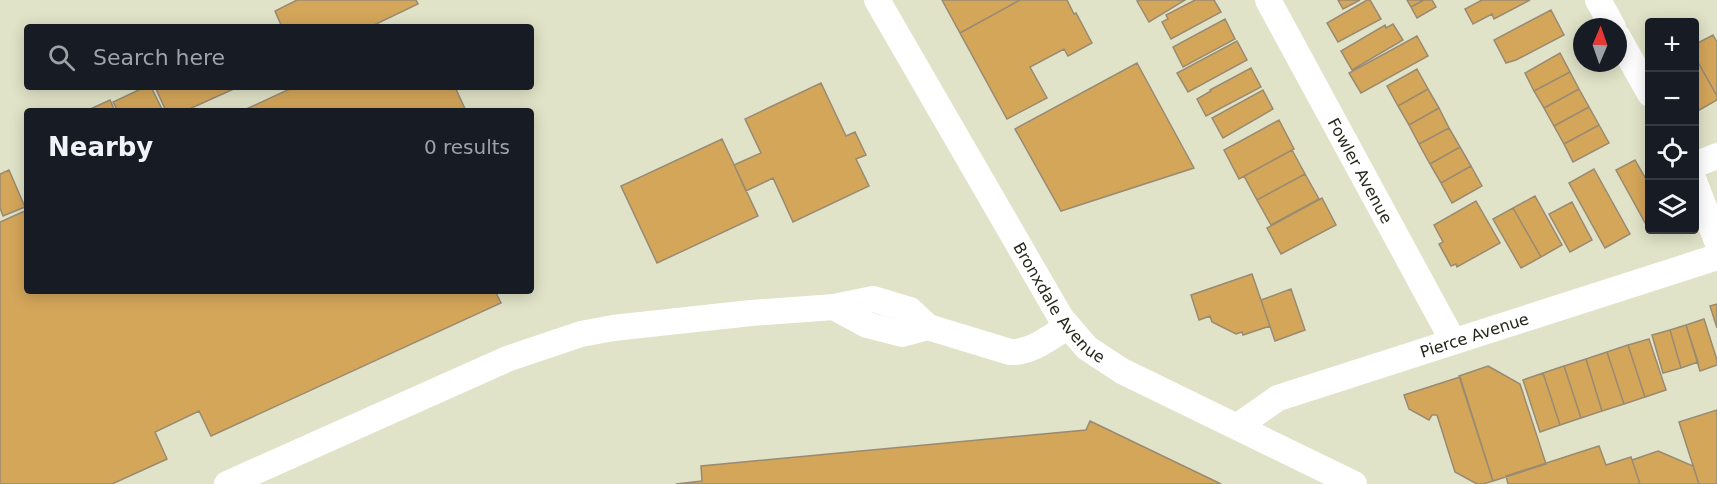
<!DOCTYPE html>
<html lang="en">
<head>
<meta charset="utf-8">
<style>
  :root { --surface:#171b24; --page:#242831; --text:#f1f3f6; --muted:#9ea1a6; --line:#363941 }
  body { margin:0; font-family:"DejaVu Sans",sans-serif; background:var(--page); color:var(--text) }
  .controls { position:absolute; right:18px; top:18px; display:grid; overflow:hidden; border-radius:6px; box-shadow:0 3px 15px #0003 }
  .controls button { width:54px; height:54px; display:grid; place-items:center; padding:0; border:0; border-bottom:2px solid var(--line); background:var(--surface); color:var(--text); font:30px sans-serif }
  .compass { position:absolute; left:1573px; top:18px; width:54px; height:54px; border-radius:50%; background:var(--surface); box-shadow:0 3px 15px #0003; rotate:2deg }
  .list { margin:0; padding:0; list-style:none }
  h2 { display:flex; justify-content:space-between; align-items:center; height:78px; margin:0; padding:0 24px; font-size:26px }
  h2 small { font-size:20px; font-weight:400; color:var(--muted) }
  .icon { flex:none; width:33px; height:33px; fill:none; stroke:currentColor; stroke-width:2; stroke-linecap:round; stroke-linejoin:round }
  .map { position:relative; flex:none; width:1717px; height:484px; overflow:hidden }
  .search { position:absolute; background:var(--surface); box-shadow:0 3px 15px #0003; left:24px; top:24px; width:510px; height:66px; display:flex; align-items:center; gap:15px; box-sizing:border-box; padding:0 21px; border-radius:6px; color:var(--muted); font-size:22px }
  .panel { position:absolute; background:var(--surface); box-shadow:0 3px 15px #0003; left:24px; top:108px; width:510px; height:186px; border-radius:6px }
  .map>svg:first-child { display:block }
</style>
</head>
<body>
<div class="map">
<svg width="1717" height="484" viewBox="0 0 1717 484">
  <rect width="100%" height="100%" fill="#e0e3c7"/>
  <!-- building -->
  <path fill="#d4a65a" stroke="#998a72" stroke-width="1.5" d="M297 0H416L418 4 370 27H282L275 11Z
    M942 0H1020L960 33Z
    M1020 0H1067L1074 14 1076 13 1092 43 1068 56 1064 49 1030 67 1047 98 1007 119 960 33Z
    M1140 0H1185L1149 22 1137 1Z
    M1195 0H1214L1221 12 1171 39 1162 22 1168 19 1166 15Z
    M1338 0H1360L1343 9Z
    M1367 0H1370L1381 19 1338 42 1327 23Z
    M1407 0H1424L1411 7Z
    M1424 0H1432L1436 7 1417 18 1411 7Z
    M1482 0H1530L1494 19 1492 14 1473 24 1465 9Z
    M1551 10 1564 35 1516 60 1506 63 1494 40Z
    M1225 19 1235 39 1183 67 1173 47Z
    M1393 24 1403 40 1352 70 1341 51 1385 25 1386 28Z
    M1713 35 1717 42V96L1694 55V45Z
    M1417 36 1428 56 1361 93 1349 73Z
    M1237 41 1247 60 1188 92 1177 73Z
    M1560 53 1570 72 1534 91 1525 73Z
    M1694 55 1717 96V100L1696 112 1694 109Z
    M1137 63 1194 168 1061 211 1015 129Z
    M1251 68 1261 87 1206 116 1197 99 1211 91 1210 90Z
    M1417 69 1428 89 1398 106 1387 86Z
    M1570 72 1579 89 1544 108 1534 91Z
    M821 83 846 136 855 132 866 155 856 159 869 186 793 222 773 178 746 191 734 165 761 153 745 119Z
    M145 87H151L163 111H118L113 102Z
    M155 87H238L185 111H166Z
    M294 87H455L466 111H242Z
    M1428 89 1439 108 1409 125 1398 106Z
    M1579 89 1589 107 1554 126 1544 108Z
    M1263 90 1273 109 1223 138 1212 118Z
    M110 100 115 111H86Z
    M1589 107 1599 125 1564 144 1554 126Z
    M1439 108 1449 128 1419 144 1409 125Z
    M1279 120 1294 149 1239 179 1224 150Z
    M1599 125 1609 143 1573 162 1564 144Z
    M1449 128 1460 147 1430 164 1419 144Z
    M722 139 758 216 657 263 621 186Z
    M1460 147 1471 166 1441 183 1430 164Z
    M1292 150 1305 174 1257 200 1244 176Z
    M1635 160 1650 186V228H1648L1616 170Z
    M1471 166 1482 186 1452 203 1441 183Z
    M1594 169 1630 234 1605 248 1569 183Z
    M9 170 25 207 3 216 0 208V174Z
    M1305 174 1319 199 1271 225 1257 200Z
    M1535 196 1562 245 1541 257 1513 208Z
    M1322 198 1336 225 1281 254 1267 228Z
    M1476 201 1500 243 1457 267 1456 264 1451 266 1439 244 1443 242 1434 225Z
    M1572 202 1592 240 1570 252 1549 214Z
    M1513 208 1541 257 1521 268 1493 219Z
    M27 210V291H495L501 303 211 436 199 411 155 432 167 459 112 484H0V222Z
    M1252 274 1270 326 1243 335 1242 332 1236 334 1212 322 1210 316 1199 320 1191 295Z
    M1291 289 1305 330 1275 341 1261 300Z
    M1717 304V328L1710 306Z
    M1704 319 1717 360V365L1700 371 1686 325Z
    M1686 325 1698 362 1681 368 1670 330Z
    M1670 330 1681 368 1663 373 1652 335Z
    M1649 339 1666 390 1645 397 1628 345Z
    M1628 345 1645 397 1624 404 1607 352Z
    M1607 352 1624 404 1602 411 1586 359Z
    M1586 359 1602 411 1581 418 1564 366Z
    M1488 366 1520 384 1546 464 1493 481 1459 376Z
    M1564 366 1581 418 1560 425 1543 373Z
    M1543 373 1560 425 1540 432 1523 380Z
    M1460 377 1493 481 1483 484H1477L1455 472 1437 415H1432L1429 420 1409 409 1404 395Z
    M1717 410V484H1699L1679 422Z
    M1090 421 1221 484H676L702 481 701 466 1086 430Z
    M1599 446 1606 465 1631 457 1640 484H1508L1506 476Z
    M1658 451 1693 466 1699 484H1640L1632 460Z"/>
  <g fill="none" stroke-linecap="round" stroke-linejoin="round">
    <!-- minor -->
    <g stroke="#fff" stroke-width="26">
      <path id="s1" d="M877 0 1061 318 1087 348 1122 371 1354 484"/>
      <path id="s2" d="M1268 0 1453 341"/>
      <path d="M1598 0 1613 27"/>
      <path d="M1618 37 1650 94"/>
      <path d="M1694 165 1717 156"/>
      <path d="M1694 181 1717 241"/>
      <path d="M834 307 867 325 902 334 928 327"/>
      <path id="s3" d="M1238 426 1278 398 1717 257"/>
      <path d="M227 484 507 359 581 334 613 328 751 313 834 307 873 299 910 310 928 327 1010 352C1032 353 1050 337 1068 326"/>
    </g>
  </g>
  <g text-anchor="middle" dominant-baseline="central" stroke-width="6" stroke-linejoin="round" paint-order="stroke">
    <!-- street labels -->
    <g font-size="16" fill="#27281d" stroke="#fff">
      <text stroke="none"><textPath href="#s2" startOffset="194">Fowler Avenue</textPath></text>
      <text stroke="none"><textPath href="#s1" startOffset="354">Bronxdale Avenue</textPath></text>
      <text stroke="none"><textPath href="#s3" startOffset="255">Pierce Avenue</textPath></text>
    </g>
  </g>
</svg>
<div class="controls">
<button>+</button>
<button>−</button>
<button><svg class="icon" aria-label="locate" viewBox="0 0 24 24"><circle cx="12" cy="12" r="6"/><path d="M12 2v4M12 18v4M2 12h4M18 12h4"/></svg></button>
<button><svg class="icon" aria-label="layers" viewBox="0 0 24 24"><path d="M12 4l9 5-9 5-9-5zM3 14l9 5 9-5"/></svg></button>
</div>
<svg class="compass" viewBox="-18 -18 36 36"><path d="M0-13l5 13h-10z" fill="#e53935"/><path d="M0 13l5-13h-10z" fill="#9ea1a6"/></svg>
<div class="search"><svg class="icon" aria-label="search" viewBox="0 0 24 24"><circle cx="10" cy="10" r="6"/><path d="M15 15l6 6"/></svg>Search here</div>
<section class="panel">
<h2>Nearby<small>0 results</small></h2>
<ul class="list">
</ul>
</section>
</div>
</body>
</html>
